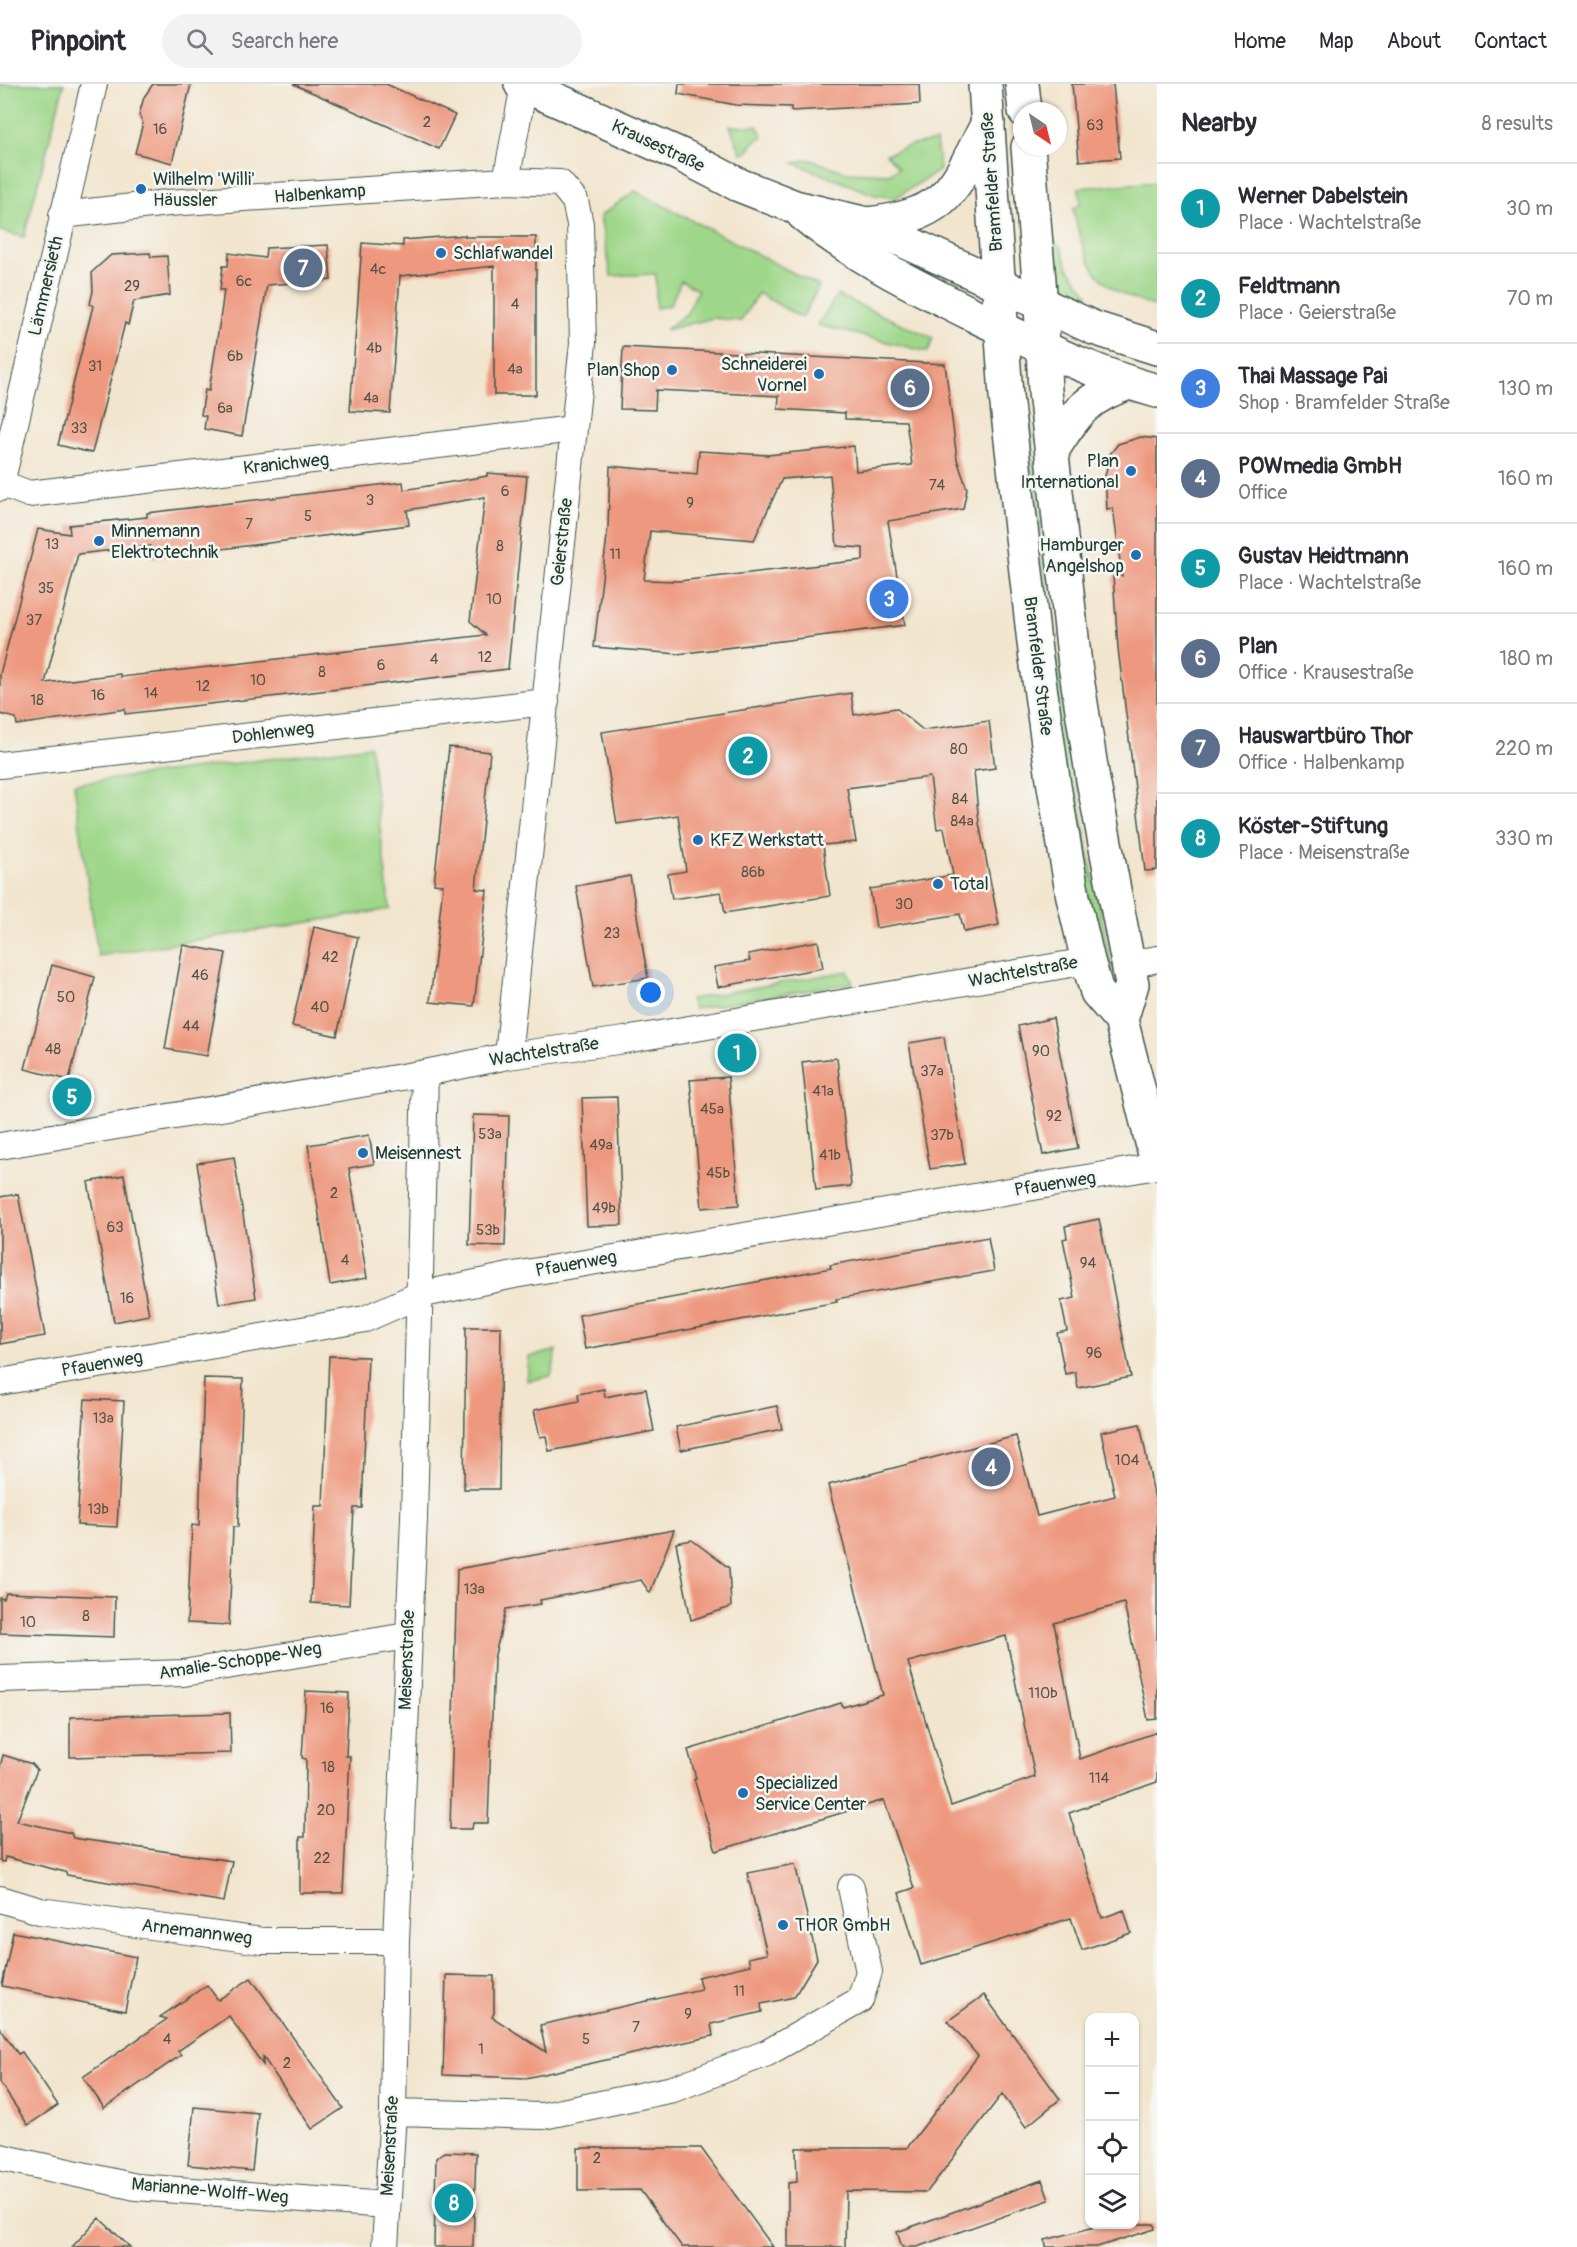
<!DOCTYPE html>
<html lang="en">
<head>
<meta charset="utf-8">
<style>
  :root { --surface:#fff; --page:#f2f2f3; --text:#2b2b33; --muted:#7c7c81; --line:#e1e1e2; --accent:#1f6fb2 }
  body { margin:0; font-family:Pangolin,sans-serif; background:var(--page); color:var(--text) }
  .controls { position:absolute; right:18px; bottom:18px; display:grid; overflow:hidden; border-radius:12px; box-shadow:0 2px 4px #0004 }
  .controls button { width:54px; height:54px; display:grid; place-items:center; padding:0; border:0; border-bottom:2px solid var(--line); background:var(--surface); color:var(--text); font:30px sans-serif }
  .compass { position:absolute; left:1013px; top:18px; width:54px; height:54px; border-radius:50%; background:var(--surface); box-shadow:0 2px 4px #0004; rotate:145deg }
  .you { position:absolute; left:651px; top:909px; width:21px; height:21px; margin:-15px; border:4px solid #fff; border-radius:50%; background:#1a73e8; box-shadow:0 0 0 9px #1a73e833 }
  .badge { display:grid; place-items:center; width:39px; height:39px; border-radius:50%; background:var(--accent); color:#fff; font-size:20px; font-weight:700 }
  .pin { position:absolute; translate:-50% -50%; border:3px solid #fff; box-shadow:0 2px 6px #0006 }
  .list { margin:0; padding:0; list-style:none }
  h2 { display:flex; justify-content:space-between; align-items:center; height:78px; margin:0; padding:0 24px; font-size:26px }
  h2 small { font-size:20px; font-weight:400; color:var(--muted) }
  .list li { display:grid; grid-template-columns:39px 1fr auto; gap:18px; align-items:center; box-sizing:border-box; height:90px; padding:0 24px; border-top:2px solid var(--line) }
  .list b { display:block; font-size:22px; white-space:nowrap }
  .list p { margin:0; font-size:20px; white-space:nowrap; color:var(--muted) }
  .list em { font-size:20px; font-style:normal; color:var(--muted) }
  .icon { flex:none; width:33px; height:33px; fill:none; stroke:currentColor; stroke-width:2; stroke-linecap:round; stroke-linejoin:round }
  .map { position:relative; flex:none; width:1157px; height:2163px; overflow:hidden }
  header { display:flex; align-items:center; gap:36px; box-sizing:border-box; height:84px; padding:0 30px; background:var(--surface); border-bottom:2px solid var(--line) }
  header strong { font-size:28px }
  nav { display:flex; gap:33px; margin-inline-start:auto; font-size:21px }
  .search { width:420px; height:54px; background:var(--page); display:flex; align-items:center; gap:15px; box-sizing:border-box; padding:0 21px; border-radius:33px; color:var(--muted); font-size:22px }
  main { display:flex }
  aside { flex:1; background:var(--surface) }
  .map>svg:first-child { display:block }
</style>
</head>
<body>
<header>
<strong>Pinpoint</strong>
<div class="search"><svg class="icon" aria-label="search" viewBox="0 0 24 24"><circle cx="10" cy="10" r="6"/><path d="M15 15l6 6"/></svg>Search here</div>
<nav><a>Home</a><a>Map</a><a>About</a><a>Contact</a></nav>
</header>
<main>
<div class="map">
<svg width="1157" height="2163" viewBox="0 0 1157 2163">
  <rect width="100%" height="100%" fill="#f6f6f2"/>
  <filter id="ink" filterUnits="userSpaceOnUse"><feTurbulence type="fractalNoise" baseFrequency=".0167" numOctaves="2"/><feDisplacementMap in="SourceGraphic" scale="12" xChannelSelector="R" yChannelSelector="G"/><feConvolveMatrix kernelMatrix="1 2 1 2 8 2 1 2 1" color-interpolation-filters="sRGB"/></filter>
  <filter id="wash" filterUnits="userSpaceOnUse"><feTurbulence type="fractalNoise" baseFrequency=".008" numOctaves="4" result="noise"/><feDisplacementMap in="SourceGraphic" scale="24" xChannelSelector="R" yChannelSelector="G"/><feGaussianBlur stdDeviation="1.35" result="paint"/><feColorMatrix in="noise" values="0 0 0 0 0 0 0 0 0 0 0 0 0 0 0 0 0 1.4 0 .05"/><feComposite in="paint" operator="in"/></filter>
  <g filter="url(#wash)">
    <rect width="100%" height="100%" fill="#f2e5ce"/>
    <!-- green -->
    <path fill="#9fd78a" stroke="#5f8a5f" stroke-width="1.5" d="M0 0H64L24 153 0 147Z
      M730 42H757L763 52 753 59 746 69H741Z
      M936 57 940 86 895 114 875 111 794 79 808 75 847 88 889 90 899 84 886 70 912 61Z
      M1157 98V223C1096 205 1087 186 1073 125L1081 119 1079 104Z
      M635 107 819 202 802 234 758 209 741 237 713 234 665 246 687 229 698 206 681 197 670 221 656 224V190L611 192 600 132Z
      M1051 155 1061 163 1068 184 1088 210 1085 219C1056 200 1054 189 1051 155Z
      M837 211 933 254 928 268 818 241Z
      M1030 330 1052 551 1063 606 1088 768 1118 910 1113 912 1080 778 1059 657 1023 332Z
      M370 662 390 825 98 872 74 700Z
      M848 887 853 899 694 925 690 915Z
      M557 1266 551 1292 527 1297 529 1273Z"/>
    <g id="blocks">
      <!-- building -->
      <path fill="#ee997f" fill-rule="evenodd" d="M153 0H191L172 79 135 69 143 39 139 31 144 13Z
        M293 0H386L455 31 439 65Z
        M679 0H919L920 20 791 27V23L736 21 678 10Z
        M1072 0H1113L1120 74 1079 77Z
        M465 151V153H536V311H494V182L400 192 390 329 350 327 362 159 403 162V156Z
        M328 161 331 196 267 201 242 352 204 345 206 332 201 331 205 306 209 307 221 229 224 206H220L223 182H228L229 169 265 174 266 164Z
        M150 169 151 173 167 172 170 211 134 217 128 241 125 239 92 369 58 361 93 222 90 220 93 207 92 188 111 171Z
        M623 263 945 280 957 375 967 405 963 425 888 437 905 541 678 570 594 563 608 443 610 382 697 390 699 367 768 371 854 362 856 387 912 381 906 337 845 335V329L778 325 779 312 656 306 655 326 620 325ZM830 391 837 462 863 464V476L679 497 644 496 650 447 754 456 782 395Z
        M1141 353 1157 355V786L1145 787 1118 564 1113 492H1122L1113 424 1107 425 1105 392 1110 370 1118 360Z
        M487 389 527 392 508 585 125 630V625L17 641 16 634 0 630V590L38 445 70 450 69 441 147 433V429L403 398 404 406 487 392ZM485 413 470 537 486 551 121 593 120 590 45 599 78 470 150 462 151 474 409 441 407 426Z
        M851 609 854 631 896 624 923 646 989 637 995 684 974 687 979 739 999 841 964 848 960 830 876 844 870 805 953 791 944 744 937 745 930 693 847 704 856 758 823 761 830 812 725 829 721 808 672 815 668 790 686 787 678 731 617 740 602 648Z
        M449 663 490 668 476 805 487 806 474 922 430 918 443 801 434 800Z
        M630 792 648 894 593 903 576 802Z
        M314 843 358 853 337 952 292 942Z
        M818 857 823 884 718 903 714 883 750 877 748 870Z
        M183 861 226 869 207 972 165 965Z
        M52 881 95 893 69 996 25 985Z
        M1053 934 1078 1064 1043 1071 1018 942Z
        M944 953 965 1080 930 1085 909 959Z
        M837 974 851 1102 816 1106 802 978Z
        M728 993 739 1121 702 1124 690 996Z
        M617 1013 622 1141 587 1142 582 1014Z
        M473 1031 509 1032 505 1162 469 1161Z
        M369 1051 374 1080 349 1084 367 1194 330 1201 308 1061Z
        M234 1073 256 1214 219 1220 197 1079Z
        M124 1091 149 1231 114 1238 88 1098Z
        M18 1110 45 1252 0 1260V1113Z
        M1099 1135 1131 1293 1078 1304 1075 1288 1065 1290 1057 1249 1067 1247 1061 1217 1075 1214 1063 1155 1067 1154 1065 1142Z
        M988 1153 994 1187 836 1215 837 1218 585 1265 579 1231 831 1184 830 1181Z
        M466 1243H501L499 1405H464Z
        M329 1272 368 1273 362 1424H354L349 1521 311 1519 315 1422H323Z
        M204 1294 243 1295 238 1443H233L229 1541 187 1539 192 1441 199 1442Z
        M604 1305 605 1313 646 1305 654 1347 549 1367 546 1352 540 1353 534 1326 579 1317 578 1310Z
        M85 1315 124 1317 117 1443 77 1441Z
        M777 1322 782 1345 681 1366 676 1343Z
        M1140 1340 1157 1426V1635L1148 1636 1124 1519 1054 1539 1080 1675 1157 1648V1698L1069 1729 1102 1834 1124 1826 1131 1849 1082 1866 1071 1834 921 1881 899 1809 914 1804 884 1716 716 1767 694 1695 696 1694 688 1666 841 1619 843 1623 883 1611 828 1401 1016 1352 1037 1432 1115 1412 1101 1348ZM1006 1552 1035 1693 951 1722 908 1578Z
        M674 1446 650 1509 641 1496 540 1516 541 1520 506 1525 494 1575 488 1739H473L472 1745H450L457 1485Z
        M692 1456 729 1484 731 1523 691 1536 676 1459Z
        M6 1509 115 1513 114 1553 0 1549V1514L4 1515Z
        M306 1607 349 1609 346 1672H350L343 1809H300V1753H305L306 1675 302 1674Z
        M230 1629 231 1669 70 1673V1633Z
        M3 1671 32 1680 37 1686 17 1737 71 1749 73 1754 232 1777 224 1818 67 1791 65 1788 5 1773 4 1778 0 1777V1683Z
        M795 1780 817 1875 794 1913 761 1920 762 1928 711 1940 713 1952 526 1994 443 1991 446 1891 494 1892V1929L492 1933 546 1968 540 1941 701 1905 698 1893 750 1881 748 1874 767 1870 747 1789Z
        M13 1848 136 1873 125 1927 2 1902Z
        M251 1894 343 2024 312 2045 263 1973V1981L229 1932 178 1967 181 1971 104 2024 83 1993 167 1935 160 1933 207 1901 218 1916Z
        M984 1911 1060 2015 1026 2043 1002 2010 927 2108 846 2107 845 2163H788V2099L797 2098 796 2064H907L978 1972 948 1937Z
        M0 1944 18 1970 22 1968 58 2021 28 2041 0 1999Z
        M194 2023 258 2029 252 2087 188 2081Z
        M578 2064H701L773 2163H682L640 2106 578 2107Z
        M445 2068 476 2069 473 2163H434L436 2074Z
        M1042 2096 1049 2116 917 2163H902L897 2148Z
        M99 2134 130 2163H72Z
        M1106 2140H1154L1155 2145 1097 2163H1046L1045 2156Z"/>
    </g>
  </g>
  <g filter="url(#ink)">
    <use href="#blocks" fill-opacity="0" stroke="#3f564b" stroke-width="1.5"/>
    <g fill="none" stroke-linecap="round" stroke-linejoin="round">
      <defs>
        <path id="street" d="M62 131 168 119 506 97
          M0 399 29 410 573 345
          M0 404 94 0
          M0 681 546 618
          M1130 881 1157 875
          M508 972 583 259 580 140 575 117 560 99 506 97 524 1
          M0 1062 425 989 508 972 625 956 1088 877
          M0 1298 365 1235 419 1211 514 1191 1157 1082
          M0 1595 183 1589 407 1552
          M0 1815 40 1827 262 1857H396
          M393 2028 543 2032 673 2005 767 1969 860 1916 869 1888 851 1803
          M0 2073 136 2103 387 2121
          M385 2163 393 2028 396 1857 414 1434 425 989"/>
        <path id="secondary" d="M521 0 683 72 739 101 795 123 867 140 1094 244 1157 264
          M803 130C858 175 925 207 988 238 1043 264 1098 291 1157 307
          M867 140C949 131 953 106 988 39
          M1053 365C1077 328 1085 314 1129 299"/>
        <path id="primary" d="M985 0 1006 312 1035 567 1054 702 1073 813 1088 877 1097 908 1121 936 1157 1078
          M1022 0 1025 27
          M1028 63 1041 221 1045 307 1075 581 1093 696 1132 900 1121 936"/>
      </defs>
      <!-- street casing -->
      <use href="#street" stroke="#3f564b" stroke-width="28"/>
      <!-- secondary casing -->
      <use href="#secondary" stroke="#3f564b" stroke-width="36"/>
      <!-- primary casing -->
      <use href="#primary" stroke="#3f564b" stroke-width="36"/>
      <!-- street -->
      <use href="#street" stroke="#fff" stroke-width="26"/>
      <!-- secondary -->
      <use href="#secondary" stroke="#fff" stroke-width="33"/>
      <!-- primary -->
      <use href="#primary" stroke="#fff" stroke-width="33"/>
    </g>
  </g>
  <!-- markers -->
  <g fill="#1f6fb2" stroke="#f6f6f2" stroke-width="2">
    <circle cx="141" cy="105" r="6"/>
    <circle cx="441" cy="169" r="6"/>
    <circle cx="672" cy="286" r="6"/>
    <circle cx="819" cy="290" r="6"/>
    <circle cx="1131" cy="387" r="6"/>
    <circle cx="99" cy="457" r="6"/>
    <circle cx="1136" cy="471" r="6"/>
    <circle cx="698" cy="756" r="6"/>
    <circle cx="938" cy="800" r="6"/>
    <circle cx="363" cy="1069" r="6"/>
    <circle cx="743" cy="1709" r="6"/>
    <circle cx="783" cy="1841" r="6"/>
  </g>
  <g text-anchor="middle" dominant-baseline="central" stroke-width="5" stroke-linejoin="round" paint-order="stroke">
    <!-- number labels -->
    <g font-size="15" fill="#535447">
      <text x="427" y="38">2</text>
      <text x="1095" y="41">63</text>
      <text x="160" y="45">16</text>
      <text x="378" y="185">4c</text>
      <text x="244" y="197">6c</text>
      <text x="132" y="202">29</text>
      <text x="515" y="220">4</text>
      <text x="374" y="264">4b</text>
      <text x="235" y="272">6b</text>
      <text x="95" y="282">31</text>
      <text x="515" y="285">4a</text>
      <text x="371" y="314">4a</text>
      <text x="225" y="324">6a</text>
      <text x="79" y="344">33</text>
      <text x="937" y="401">74</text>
      <text x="505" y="407">6</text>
      <text x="370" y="416">3</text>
      <text x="690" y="419">9</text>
      <text x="308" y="432">5</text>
      <text x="249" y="440">7</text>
      <text x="52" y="460">13</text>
      <text x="500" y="462">8</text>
      <text x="615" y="470">11</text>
      <text x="46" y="504">35</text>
      <text x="494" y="515">10</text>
      <text x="34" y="536">37</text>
      <text x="485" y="573">12</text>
      <text x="434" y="575">4</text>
      <text x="381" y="581">6</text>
      <text x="322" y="588">8</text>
      <text x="258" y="596">10</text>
      <text x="203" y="602">12</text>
      <text x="151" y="609">14</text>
      <text x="98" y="611">16</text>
      <text x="37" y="616">18</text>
      <text x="959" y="665">80</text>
      <text x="960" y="715">84</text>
      <text x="962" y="737">84a</text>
      <text x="753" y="788">86b</text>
      <text x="904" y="820">30</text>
      <text x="612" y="849">23</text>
      <text x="330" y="873">42</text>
      <text x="200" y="891">46</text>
      <text x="66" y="913">50</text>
      <text x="320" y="923">40</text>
      <text x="191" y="942">44</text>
      <text x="53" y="965">48</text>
      <text x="1041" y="967">90</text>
      <text x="932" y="987">37a</text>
      <text x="823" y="1007">41a</text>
      <text x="712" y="1025">45a</text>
      <text x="1054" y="1032">92</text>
      <text x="490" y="1050">53a</text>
      <text x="942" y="1051">37b</text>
      <text x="601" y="1061">49a</text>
      <text x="830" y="1071">41b</text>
      <text x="718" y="1089">45b</text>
      <text x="334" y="1109">2</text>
      <text x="604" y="1124">49b</text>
      <text x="115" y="1143">63</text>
      <text x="488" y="1146">53b</text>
      <text x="345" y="1176">4</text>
      <text x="1088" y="1179">94</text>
      <text x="127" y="1214">16</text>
      <text x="1094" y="1269">96</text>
      <text x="103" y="1334">13a</text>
      <text x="1127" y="1376">104</text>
      <text x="98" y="1425">13b</text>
      <text x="474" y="1505">13a</text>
      <text x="86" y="1532">8</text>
      <text x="28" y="1538">10</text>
      <text x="1043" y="1609">110b</text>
      <text x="327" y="1624">16</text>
      <text x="328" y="1683">18</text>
      <text x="1099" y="1694">114</text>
      <text x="326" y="1726">20</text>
      <text x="322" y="1774">22</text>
      <text x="739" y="1907">11</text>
      <text x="688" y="1930">9</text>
      <text x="636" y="1943">7</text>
      <text x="167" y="1955">4</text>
      <text x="586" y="1955">5</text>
      <text x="481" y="1965">1</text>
      <text x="287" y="1979">2</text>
      <text x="597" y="2074">2</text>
    </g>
    <!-- street labels -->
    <g font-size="18" fill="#1f3d34" stroke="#f6f6f2">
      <text transform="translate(658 62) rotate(25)">Krausestraße</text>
      <text transform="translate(992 98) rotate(-94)">Bramfelder Straße</text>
      <text transform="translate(320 110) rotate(-4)">Halbenkamp</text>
      <text transform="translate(46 202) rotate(-77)">Lämmersieth</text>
      <text transform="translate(286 380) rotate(-6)">Kranichweg</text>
      <text transform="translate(562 458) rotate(-84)">Geierstraße</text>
      <text transform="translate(1038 582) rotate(83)">Bramfelder Straße</text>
      <text transform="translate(273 649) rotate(-7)">Dohlenweg</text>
      <text transform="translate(1023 888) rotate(-10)">Wachtelstraße</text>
      <text transform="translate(544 968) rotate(-9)">Wachtelstraße</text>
      <text transform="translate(1055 1100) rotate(-9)">Pfauenweg</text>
      <text transform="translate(576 1180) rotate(-10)">Pfauenweg</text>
      <text transform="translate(102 1280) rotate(-10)">Pfauenweg</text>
      <text transform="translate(407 1576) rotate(-88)">Meisenstraße</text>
      <text transform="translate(240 1577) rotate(-9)">Amalie-Schoppe-Weg</text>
      <text transform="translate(197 1848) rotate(7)">Arnemannweg</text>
      <text transform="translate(390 2062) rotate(-87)">Meisenstraße</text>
      <text transform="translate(210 2107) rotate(5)">Marianne-Wolff-Weg</text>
    </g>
    <!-- poi labels -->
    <g font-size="18" fill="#1f3d34" stroke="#f6f6f2" text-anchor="start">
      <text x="153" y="95">Wilhelm 'Willi'<tspan x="153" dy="21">Häussler</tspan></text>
      <text x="453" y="169">Schlafwandel</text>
      <text x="807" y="280" text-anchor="end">Schneiderei<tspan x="807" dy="21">Vornel</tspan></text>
      <text x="660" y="286" text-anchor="end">Plan Shop</text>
      <text x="1119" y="377" text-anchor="end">Plan<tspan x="1119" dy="21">International</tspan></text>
      <text x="111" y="447">Minnemann<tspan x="111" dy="21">Elektrotechnik</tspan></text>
      <text x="1124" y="461" text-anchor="end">Hamburger<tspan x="1124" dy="21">Angelshop</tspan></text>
      <text x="710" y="756">KFZ Werkstatt</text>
      <text x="950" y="800">Total</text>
      <text x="375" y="1069">Meisennest</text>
      <text x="755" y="1699">Specialized<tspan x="755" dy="21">Service Center</tspan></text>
      <text x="795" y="1841">THOR GmbH</text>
    </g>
  </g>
</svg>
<div class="controls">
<button>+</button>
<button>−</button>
<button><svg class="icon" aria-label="locate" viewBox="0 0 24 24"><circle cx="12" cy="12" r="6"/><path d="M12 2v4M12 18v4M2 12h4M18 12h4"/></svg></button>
<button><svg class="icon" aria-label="layers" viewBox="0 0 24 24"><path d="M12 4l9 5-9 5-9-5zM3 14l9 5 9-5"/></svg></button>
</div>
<svg class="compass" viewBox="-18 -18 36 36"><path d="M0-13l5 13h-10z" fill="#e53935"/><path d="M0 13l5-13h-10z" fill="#7c7c81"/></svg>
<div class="you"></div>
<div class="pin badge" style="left:737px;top:969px;background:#0f9aa8">1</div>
<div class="pin badge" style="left:748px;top:672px;background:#0f9aa8">2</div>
<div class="pin badge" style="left:889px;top:515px;background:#3f7fe0">3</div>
<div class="pin badge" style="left:991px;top:1383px;background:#5c6f8a">4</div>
<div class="pin badge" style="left:72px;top:1013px;background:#0f9aa8">5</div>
<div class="pin badge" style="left:910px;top:304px;background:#5c6f8a">6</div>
<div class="pin badge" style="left:303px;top:184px;background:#5c6f8a">7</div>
<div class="pin badge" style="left:454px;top:2119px;background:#0f9aa8">8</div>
</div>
<aside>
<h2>Nearby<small>8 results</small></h2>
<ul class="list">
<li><span class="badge" style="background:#0f9aa8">1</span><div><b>Werner Dabelstein</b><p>Place · Wachtelstraße</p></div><em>30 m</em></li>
<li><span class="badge" style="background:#0f9aa8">2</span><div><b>Feldtmann</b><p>Place · Geierstraße</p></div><em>70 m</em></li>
<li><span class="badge" style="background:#3f7fe0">3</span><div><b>Thai Massage Pai</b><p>Shop · Bramfelder Straße</p></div><em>130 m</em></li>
<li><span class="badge" style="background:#5c6f8a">4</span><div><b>POWmedia GmbH</b><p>Office</p></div><em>160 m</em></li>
<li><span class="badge" style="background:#0f9aa8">5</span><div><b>Gustav Heidtmann</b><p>Place · Wachtelstraße</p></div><em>160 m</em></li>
<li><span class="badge" style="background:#5c6f8a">6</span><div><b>Plan</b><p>Office · Krausestraße</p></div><em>180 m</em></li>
<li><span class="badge" style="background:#5c6f8a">7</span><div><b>Hauswartbüro Thor</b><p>Office · Halbenkamp</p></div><em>220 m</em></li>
<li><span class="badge" style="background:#0f9aa8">8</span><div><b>Köster-Stiftung</b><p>Place · Meisenstraße</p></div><em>330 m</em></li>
</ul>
</aside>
</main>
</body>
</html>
